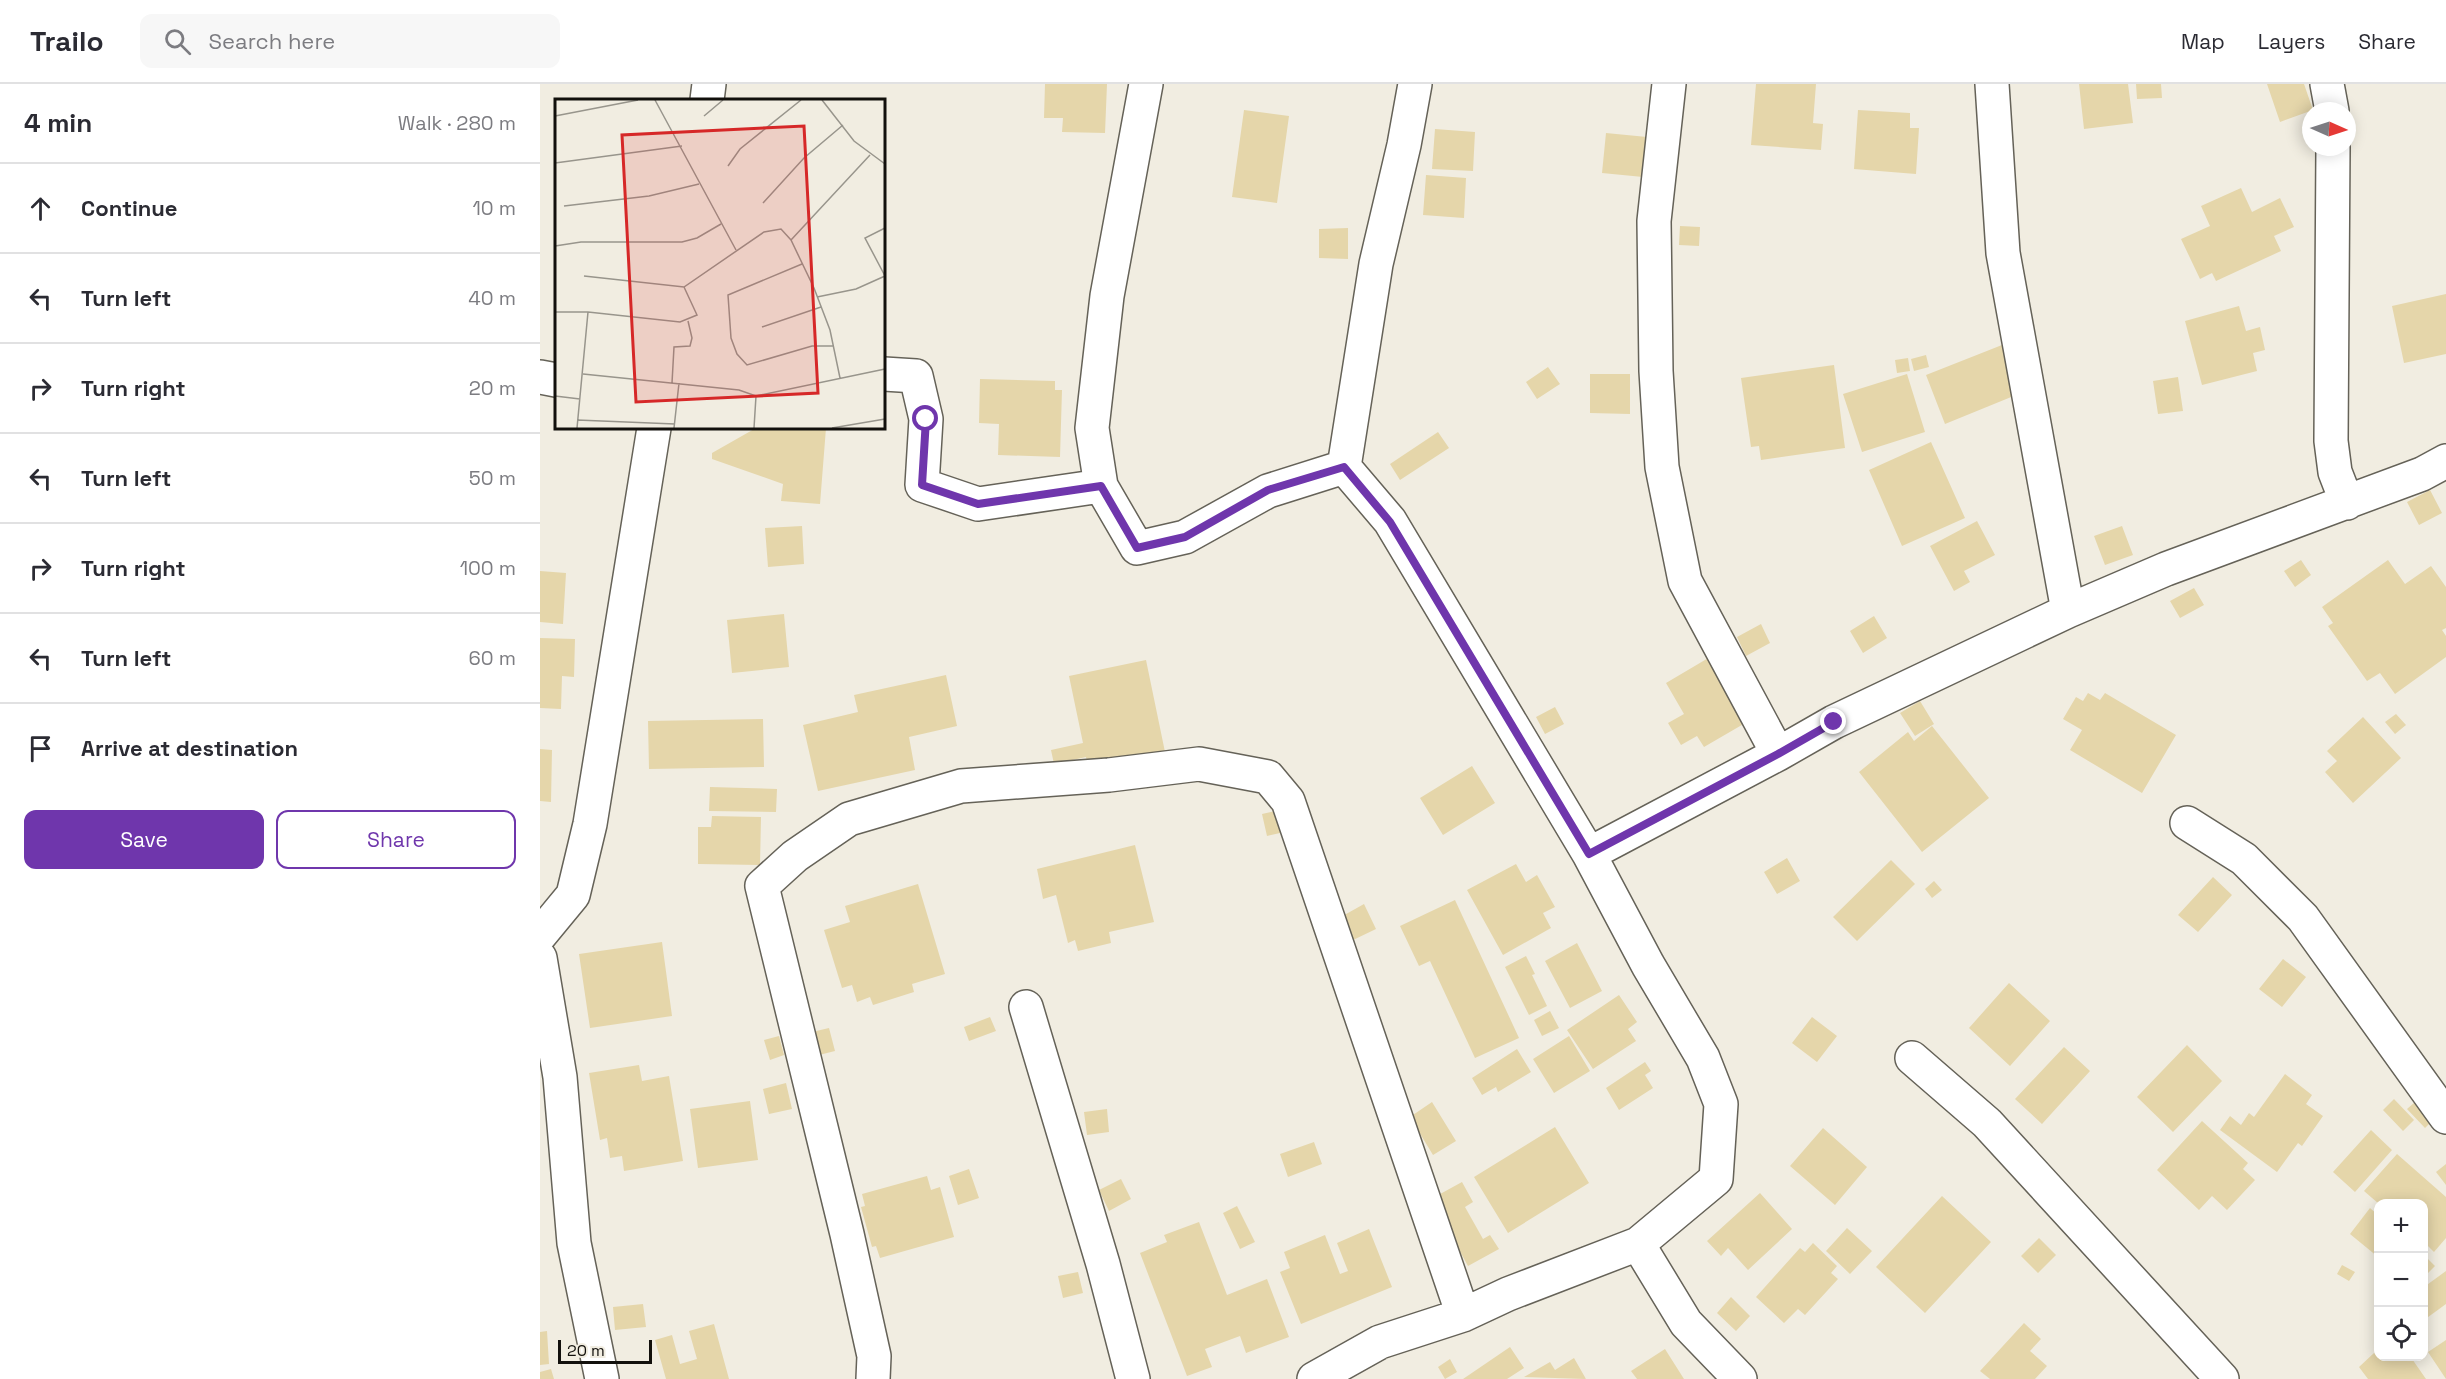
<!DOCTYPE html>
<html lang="en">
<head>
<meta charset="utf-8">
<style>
  :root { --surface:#fff; --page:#f7f7f7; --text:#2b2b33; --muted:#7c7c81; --line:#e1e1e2; --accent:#6f36ac }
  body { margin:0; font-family:"Space Grotesk",sans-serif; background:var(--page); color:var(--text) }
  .controls { position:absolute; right:18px; bottom:18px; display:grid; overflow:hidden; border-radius:12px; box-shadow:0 3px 15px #0003 }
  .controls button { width:54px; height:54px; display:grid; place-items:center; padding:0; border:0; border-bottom:2px solid var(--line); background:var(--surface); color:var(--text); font:30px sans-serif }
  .compass { position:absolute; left:1762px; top:18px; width:54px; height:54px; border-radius:50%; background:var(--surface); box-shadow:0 3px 15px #0003; rotate:93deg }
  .scale { position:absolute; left:18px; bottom:15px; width:94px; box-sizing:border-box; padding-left:6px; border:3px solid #12100c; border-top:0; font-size:16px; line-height:21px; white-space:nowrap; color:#12100c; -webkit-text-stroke:4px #f1ede1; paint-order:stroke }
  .stop { position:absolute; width:18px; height:18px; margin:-14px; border:4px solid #6f36ac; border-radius:50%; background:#fff }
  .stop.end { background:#6f36ac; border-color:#fff; box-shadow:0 2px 6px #0008 }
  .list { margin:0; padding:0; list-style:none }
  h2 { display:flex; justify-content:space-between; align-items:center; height:78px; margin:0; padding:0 24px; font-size:26px }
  h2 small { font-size:20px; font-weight:400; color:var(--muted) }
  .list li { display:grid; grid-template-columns:39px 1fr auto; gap:18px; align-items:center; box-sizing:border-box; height:90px; padding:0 24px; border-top:2px solid var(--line) }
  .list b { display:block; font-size:22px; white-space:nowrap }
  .list em { font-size:20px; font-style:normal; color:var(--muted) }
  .actions { display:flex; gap:12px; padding:18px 24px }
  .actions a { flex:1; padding:14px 0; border:2px solid var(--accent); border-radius:12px; text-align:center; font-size:21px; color:var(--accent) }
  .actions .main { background:var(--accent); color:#fff }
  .icon { flex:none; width:33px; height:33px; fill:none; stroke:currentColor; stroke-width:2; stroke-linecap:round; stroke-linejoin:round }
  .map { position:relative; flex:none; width:1906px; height:1295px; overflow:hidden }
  header { display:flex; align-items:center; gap:36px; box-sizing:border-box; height:84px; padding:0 30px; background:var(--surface); border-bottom:2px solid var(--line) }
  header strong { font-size:28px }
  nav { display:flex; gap:33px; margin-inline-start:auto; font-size:21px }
  .search { width:420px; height:54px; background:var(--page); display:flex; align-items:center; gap:15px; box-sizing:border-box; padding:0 21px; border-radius:12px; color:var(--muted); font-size:22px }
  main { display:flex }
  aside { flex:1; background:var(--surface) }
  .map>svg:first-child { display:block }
</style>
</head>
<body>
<header>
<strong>Trailo</strong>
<div class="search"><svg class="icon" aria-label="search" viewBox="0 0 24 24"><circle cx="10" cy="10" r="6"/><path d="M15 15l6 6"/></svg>Search here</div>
<nav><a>Map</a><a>Layers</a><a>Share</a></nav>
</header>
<main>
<aside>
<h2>4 min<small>Walk · 280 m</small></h2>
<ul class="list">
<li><svg class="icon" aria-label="ahead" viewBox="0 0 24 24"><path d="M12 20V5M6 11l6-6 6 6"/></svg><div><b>Continue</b></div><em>10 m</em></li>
<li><svg class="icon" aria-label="left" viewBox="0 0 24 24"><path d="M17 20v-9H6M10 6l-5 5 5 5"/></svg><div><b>Turn left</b></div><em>40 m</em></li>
<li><svg class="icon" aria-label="right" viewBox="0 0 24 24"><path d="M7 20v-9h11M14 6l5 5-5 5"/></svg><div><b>Turn right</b></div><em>20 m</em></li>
<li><svg class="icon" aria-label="left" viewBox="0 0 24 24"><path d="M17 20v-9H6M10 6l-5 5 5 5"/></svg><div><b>Turn left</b></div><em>50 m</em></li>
<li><svg class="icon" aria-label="right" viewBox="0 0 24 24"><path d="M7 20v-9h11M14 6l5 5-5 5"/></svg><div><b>Turn right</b></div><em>100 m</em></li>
<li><svg class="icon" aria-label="left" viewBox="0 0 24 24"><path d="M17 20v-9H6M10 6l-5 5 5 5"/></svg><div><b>Turn left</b></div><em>60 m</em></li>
<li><svg class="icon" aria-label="arrive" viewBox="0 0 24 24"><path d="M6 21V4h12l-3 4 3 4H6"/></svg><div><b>Arrive at destination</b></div></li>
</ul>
<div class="actions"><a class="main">Save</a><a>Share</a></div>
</aside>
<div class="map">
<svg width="1906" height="1295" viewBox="0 0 1906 1295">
  <rect width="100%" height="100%" fill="#f1ede1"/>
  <!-- building -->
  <path fill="#e5d6aa" d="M505 0H567L565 49 522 48 523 34H504Z
    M1216 0H1276L1273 39 1283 40 1281 66 1211 61Z
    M1539 0H1588L1593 39 1544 45Z
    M1596 0H1621L1622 14 1597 15Z
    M1727 0H1764L1773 26 1740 38Z
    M704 26 749 32 737 119 692 113Z
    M1318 26 1370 29V44H1379L1376 90 1314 85Z
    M895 45 935 48 933 87 892 85Z
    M1066 49 1107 53 1103 93 1062 89Z
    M886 91 926 94 924 134 883 131Z
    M1701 104 1712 128 1740 114 1754 143 1734 152 1741 167 1676 197 1672 189 1660 195 1641 155 1670 142 1661 122Z
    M1140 142 1160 143 1159 162 1139 161Z
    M808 144V175L779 174V145Z
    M1906 210V270L1864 279 1852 222Z
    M1699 222 1706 247 1720 243 1725 266 1713 269 1717 287 1662 301 1645 237Z
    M1462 261 1481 309 1405 340 1386 291Z
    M1386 271 1389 283 1374 287 1371 275Z
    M1368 274 1370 287 1357 289 1355 276Z
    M1294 281 1305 364 1221 376 1219 362 1211 363 1201 294Z
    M1008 283 1020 300 997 315 986 298Z
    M1050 290H1090V330L1050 329Z
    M1367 290 1385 348 1322 368 1303 310Z
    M1638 293 1643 327 1618 330 1613 297Z
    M440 295 515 297V306H522L520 373 458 371 459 340 439 339Z
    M216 344H286L280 420 241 417 243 400 172 375V369Z
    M898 348 909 364 860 396 850 380Z
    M1391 358 1425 434 1362 462 1329 386Z
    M1890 406 1902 429 1879 441 1867 418Z
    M1437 437 1455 471 1424 487 1430 498 1414 507 1390 462Z
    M262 442 264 480 228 483 225 444Z
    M1582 442 1593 471 1565 481 1554 452Z
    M1761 476 1771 491 1755 503 1744 487Z
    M1848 476 1865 500 1891 482 1906 503V544L1902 546 1906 552V573L1855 610 1840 589 1827 597 1788 542 1793 539 1782 523Z
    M0 487 26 489 23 540 0 538Z
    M1654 504 1664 521 1640 534 1630 517Z
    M244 530 249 583 192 589 187 536Z
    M1334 532 1347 554 1323 569 1310 547Z
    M1221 540 1230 559 1206 572 1197 553Z
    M0 554 35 555 34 593 22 592 21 625 0 624Z
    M1170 573 1207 638 1164 663 1157 652 1141 661 1128 639 1144 630 1126 599Z
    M606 576 625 668 548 684 546 673 514 680 511 666 543 659 529 592Z
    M406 591 417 642 369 653 375 686 278 707 263 641 318 628 314 611Z
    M1548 609 1560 616 1565 609 1636 651 1602 709 1530 666 1542 646 1523 635 1536 613 1543 617Z
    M1380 617 1394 640 1375 652 1360 629Z
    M1015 623 1024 640 1005 650 996 633Z
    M1856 630 1866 641 1855 650 1845 638Z
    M1823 633 1861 674 1813 719 1785 688 1797 677 1787 667Z
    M223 635 224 683 109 685 108 637Z
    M1392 642 1449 714 1382 768 1319 688 1368 648 1374 657Z
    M0 665 12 666 11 718 0 717Z
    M932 682 955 719 903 751 880 714Z
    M170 703 237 705 236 728 169 727Z
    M744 725 749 747 727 752 722 730Z
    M172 732 221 733 220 781 158 780V743H171Z
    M595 761 614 838 569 848 571 859 538 867 535 856 528 859 516 811 503 815 497 785Z
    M1247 774 1260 797 1237 810 1224 788Z
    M1351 776 1375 800 1317 857 1293 833Z
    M976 780 986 798 997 791 1015 823 1003 829 1011 844 963 871 927 806Z
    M1673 793 1692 811 1658 848 1638 831Z
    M1394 797 1402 806 1392 814 1385 805Z
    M378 800 405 890 372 900 374 908 333 921 330 913 317 918 312 901 302 904 284 846 310 838 305 822Z
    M915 816 979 954 935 974 890 877 879 882 860 842Z
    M824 820 836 845 811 857 799 834Z
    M122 858 132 932 50 944 39 870Z
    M1037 859 1062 907 1030 924 1005 877Z
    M986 872 995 890 992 891 1007 922 989 931 965 883Z
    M1743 875 1766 893 1742 923 1719 905Z
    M1469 899 1510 937 1470 982 1429 944Z
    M1079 911 1097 938 1088 945 1096 957 1053 985 1027 946Z
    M1010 927 1019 944 1002 952 994 936Z
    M450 933 456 947 429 957 424 943Z
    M1272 933 1297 952 1277 978 1252 959Z
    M289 944 295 967 279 971 272 948Z
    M239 952 244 971 230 976 224 956Z
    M1029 952 1050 987 1014 1009 993 975Z
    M1647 961 1682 997 1633 1048 1597 1013Z
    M1524 963 1550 987 1502 1040 1475 1015Z
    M977 965 991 988 958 1008 956 1003 942 1011 932 994Z
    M1105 978 1111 987 1105 991 1113 1004 1079 1026 1066 1004Z
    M99 981 102 997 129 992 143 1077 84 1087 82 1072 70 1074 67 1054 60 1056 49 989Z
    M1745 990 1772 1011 1766 1020 1783 1032 1762 1062 1758 1059 1737 1088 1680 1046 1690 1032 1701 1041 1709 1029 1714 1033Z
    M246 999 252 1025 229 1030 223 1005Z
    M1883 1011 1900 1029 1885 1044 1867 1025Z
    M1854 1015 1874 1036 1863 1047 1843 1026Z
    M210 1017 218 1076 158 1084 150 1025Z
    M892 1018 916 1057 893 1071 870 1033Z
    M567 1025 569 1048 547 1051 544 1028Z
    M1662 1037 1708 1079 1703 1085 1715 1096 1687 1126 1672 1112 1659 1126 1617 1086Z
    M1015 1043 1049 1099 968 1149 934 1093Z
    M1283 1044 1327 1083 1295 1121 1250 1082Z
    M1831 1046 1852 1066 1815 1108 1793 1088Z
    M774 1058 782 1080 748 1093 740 1070Z
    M1857 1070 1906 1113V1154L1894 1168 1884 1158V1120H1839L1824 1107Z
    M1906 1080V1101L1896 1088Z
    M429 1085 439 1114 418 1121 409 1092Z
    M387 1092 391 1106 400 1103 414 1153 340 1174 336 1162 332 1163 321 1123 325 1122 322 1110Z
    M581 1095 591 1115 569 1127 559 1106Z
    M922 1098 933 1118 925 1123 943 1155 950 1151 959 1165 928 1182 891 1115Z
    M1220 1109 1252 1145 1208 1186 1188 1164 1181 1172 1167 1157Z
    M1402 1112 1451 1158 1385 1229 1336 1183Z
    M697 1122 715 1158 700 1165 683 1129Z
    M1830 1124 1838 1131V1173L1810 1150Z
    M659 1138 687 1211 727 1195 749 1253 706 1269 700 1252 665 1265 672 1283 647 1292 600 1169 627 1158 624 1151Z
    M1307 1144 1332 1167 1310 1190 1286 1167Z
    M829 1145 852 1203 761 1240 740 1188 750 1184 744 1168 785 1151 800 1190 808 1187 797 1159Z
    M1499 1154 1516 1171 1498 1189 1481 1172Z
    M1273 1159 1297 1182 1291 1189 1298 1195 1265 1231 1258 1225 1244 1239 1216 1213 1260 1164 1265 1168Z
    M1884 1171 1895 1182 1884 1193Z
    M1802 1181 1815 1188 1809 1197 1797 1190Z
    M1906 1187V1220L1884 1236V1203Z
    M538 1188 543 1209 523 1214 518 1192Z
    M1191 1213 1210 1232 1196 1247 1177 1229Z
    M103 1220 106 1243 75 1246 73 1223Z
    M1484 1239 1501 1255 1490 1267 1507 1282 1495 1295H1450L1440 1287Z
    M174 1240 189 1295H126L115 1256 132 1251 140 1280 157 1275 149 1247Z
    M7 1247 9 1280 0 1281V1248Z
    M1906 1256V1295L1888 1268Z
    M970 1263 984 1284 967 1295H923Z
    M1125 1265 1144 1295H1097L1091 1287Z
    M1834 1269 1838 1272H1870L1886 1295H1828L1819 1283Z
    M1034 1274 1046 1295 984 1293 1010 1278 1015 1286Z
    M910 1275 917 1288 905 1295 898 1283Z
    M11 1285 14 1295H0V1288Z"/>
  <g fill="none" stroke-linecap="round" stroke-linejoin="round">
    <defs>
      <path id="minor" d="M606 0 567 212 552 344 561 402 597 464 645 453 728 407 804 383
        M1129 0 1114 137 1116 287 1122 383 1145 497 1238 670
        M1452 0 1463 169 1528 527
        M1787 0 1792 27
        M167 16 169 0
        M1793 63 1791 357 1795 388 1807 419
        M344 290 376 292 386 335 382 401 438 420 561 402
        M0 293 16 296
        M1647 739 1704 775 1763 834 1906 1033
        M1049 770 1238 670 1294 638 1528 527 1626 485 1882 390 1906 377
        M0 851 33 811 50 740 114 344
        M0 874 20 993 34 1159 62 1295
        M486 923 563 1180 593 1295
        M1372 974 1447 1039 1682 1295
        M1098 1160 1146 1239 1200 1295
        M333 1295 334 1272 307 1150 222 802 255 772 309 735 421 702 569 691 659 680 728 693 748 717 923 1231
        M774 1295 840 1258 923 1231 968 1210 1098 1160 1176 1095 1181 1020 1163 974 1108 881 1049 770 850 437 804 383 836 180 864 61 875 0"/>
    </defs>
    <!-- minor casing -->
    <use href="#minor" stroke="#656258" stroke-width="36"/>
    <!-- minor -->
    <use href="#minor" stroke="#fff" stroke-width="33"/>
  </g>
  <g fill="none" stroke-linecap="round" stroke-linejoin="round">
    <!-- route -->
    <path stroke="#6f36ac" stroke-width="8" d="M386 335 382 401 438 420 561 402 597 464 645 453 728 406 804 383 850 438 1049 770 1238 670 1294 638"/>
  </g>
  <!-- overview -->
  <g transform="translate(15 15)">
    <rect width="330" height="330" fill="#f1ede1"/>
    <path fill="none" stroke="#98958c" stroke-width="1.5" d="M100 1 181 151M267 1 299 42 330 65M0 17 83 1M149 17 168 1M0 64 127 47M173 67 185 50 246 1M208 104 249 59 288 26M9 107 94 97 144 85M236 141 315 56M0 147 26 143H127L142 139 166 125M247 165 173 196 176 239 182 255 192 266 257 247H279M29 177 129 188 209 133 226 130 236 141 259 189 275 231 285 279M330 177 310 139 330 129M262 198 301 190 330 177M0 213H33L125 223 142 216 129 188M207 228 266 208M28 275 184 291 201 297 330 270M117 284 119 248 135 247 137 239 133 222M0 297 25 300M22 321 120 325M22 329 33 213M119 329 124 284M199 329 201 297M277 329 330 320"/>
    <path fill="#d62828" fill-opacity="0.15" stroke="#d62828" stroke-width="3" d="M249 27 263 294 81 303 67 36Z"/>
    <rect width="330" height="330" fill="none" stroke="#12100c" stroke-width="3"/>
  </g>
</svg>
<div class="controls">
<button>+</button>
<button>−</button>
<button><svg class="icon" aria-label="locate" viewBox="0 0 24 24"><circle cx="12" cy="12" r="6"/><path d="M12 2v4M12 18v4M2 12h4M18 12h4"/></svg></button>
</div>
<svg class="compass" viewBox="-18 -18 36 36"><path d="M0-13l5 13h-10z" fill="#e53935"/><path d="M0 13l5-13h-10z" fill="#7c7c81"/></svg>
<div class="scale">20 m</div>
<div class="stop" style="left:386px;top:335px"></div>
<div class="stop end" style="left:1294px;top:638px"></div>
</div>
</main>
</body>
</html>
